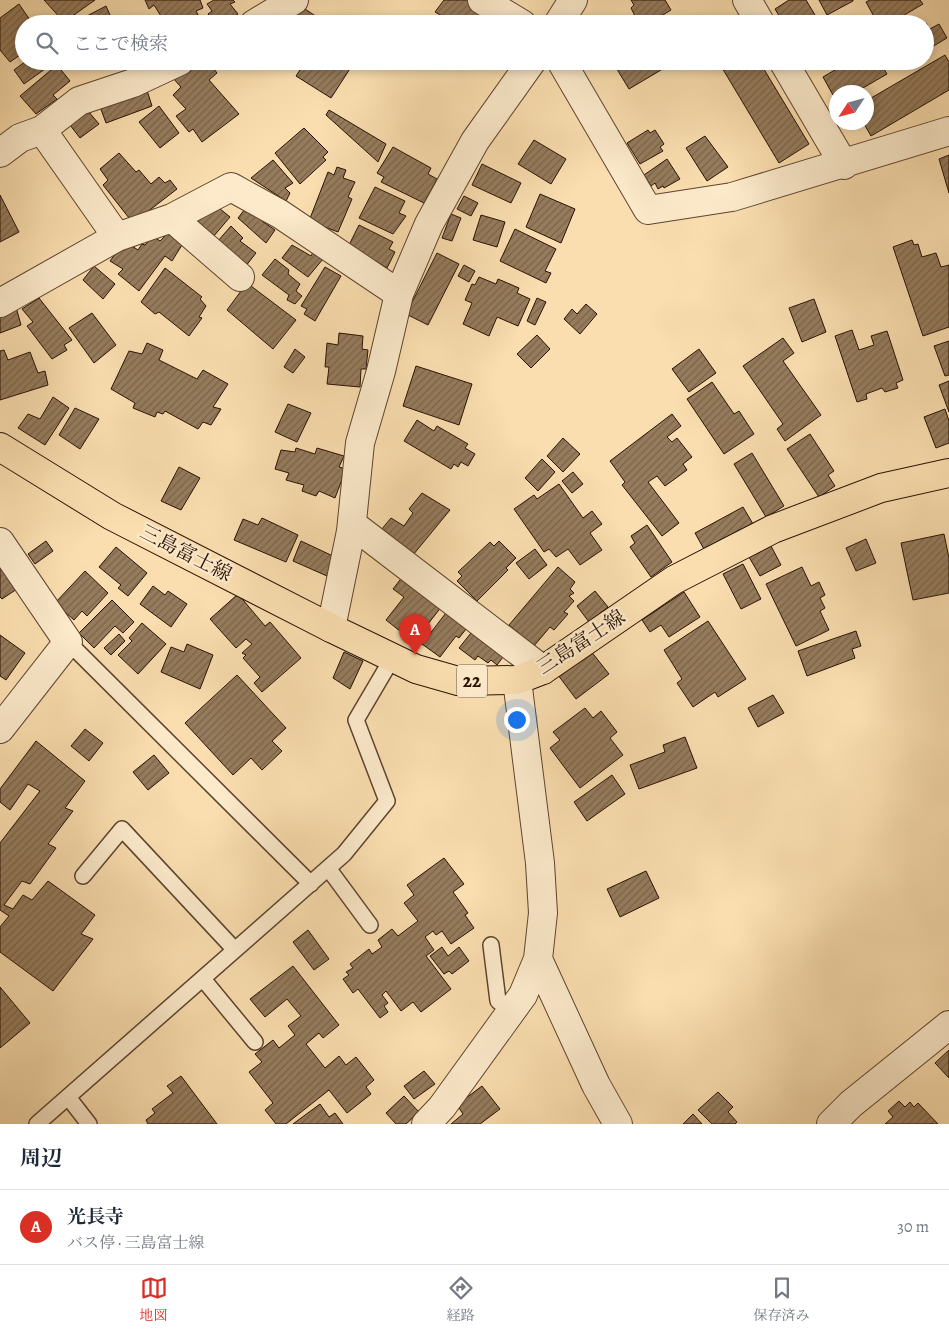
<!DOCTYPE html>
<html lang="ja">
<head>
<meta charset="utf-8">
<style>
  :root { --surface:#fff; --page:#f6f6f7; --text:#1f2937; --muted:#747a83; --line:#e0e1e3; --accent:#d93025 }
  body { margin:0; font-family:Alegreya,"Noto Serif JP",serif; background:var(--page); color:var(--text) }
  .compass { position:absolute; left:829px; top:85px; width:45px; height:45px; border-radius:50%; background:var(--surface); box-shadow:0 2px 8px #0003; rotate:234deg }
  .you { position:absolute; left:516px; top:719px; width:18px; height:18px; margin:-12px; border:4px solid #fff; border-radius:50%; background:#1a73e8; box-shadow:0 0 0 8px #1a73e833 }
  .badge { display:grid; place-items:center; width:32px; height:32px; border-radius:50%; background:var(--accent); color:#fff; font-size:16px; font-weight:700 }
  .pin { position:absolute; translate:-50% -41px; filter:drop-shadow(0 1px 2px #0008) }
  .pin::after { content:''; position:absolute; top:26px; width:18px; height:15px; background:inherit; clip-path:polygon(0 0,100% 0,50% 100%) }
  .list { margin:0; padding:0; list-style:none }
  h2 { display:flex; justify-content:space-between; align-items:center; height:65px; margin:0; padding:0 20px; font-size:21px }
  h2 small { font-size:16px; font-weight:400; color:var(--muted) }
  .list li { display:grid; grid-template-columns:32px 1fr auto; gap:15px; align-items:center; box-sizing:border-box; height:75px; padding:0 20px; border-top:1px solid var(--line) }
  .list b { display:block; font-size:19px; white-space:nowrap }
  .list p { margin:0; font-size:16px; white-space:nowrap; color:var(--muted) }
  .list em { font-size:16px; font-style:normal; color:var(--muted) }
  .icon { flex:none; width:28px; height:28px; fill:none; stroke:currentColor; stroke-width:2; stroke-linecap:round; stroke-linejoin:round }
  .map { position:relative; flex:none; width:949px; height:1124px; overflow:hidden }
  .search { position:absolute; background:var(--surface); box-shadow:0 2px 8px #0003; left:15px; right:15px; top:15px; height:55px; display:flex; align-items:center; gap:12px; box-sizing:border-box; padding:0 18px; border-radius:28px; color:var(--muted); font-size:19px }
  .sheet { height:140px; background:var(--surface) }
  nav { display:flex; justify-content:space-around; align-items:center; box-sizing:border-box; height:70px; border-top:1px solid var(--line); background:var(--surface); font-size:14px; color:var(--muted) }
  nav a { display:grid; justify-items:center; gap:2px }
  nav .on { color:var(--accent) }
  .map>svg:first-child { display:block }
</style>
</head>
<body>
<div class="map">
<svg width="949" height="1124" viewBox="0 0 949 1124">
  <defs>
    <pattern id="building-hatch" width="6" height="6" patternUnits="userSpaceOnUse" patternTransform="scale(1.25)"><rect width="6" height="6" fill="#967c5d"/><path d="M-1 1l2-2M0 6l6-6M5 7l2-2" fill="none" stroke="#7a644b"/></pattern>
  </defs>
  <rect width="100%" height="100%" fill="#fadeaf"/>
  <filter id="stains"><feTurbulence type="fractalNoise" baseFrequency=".004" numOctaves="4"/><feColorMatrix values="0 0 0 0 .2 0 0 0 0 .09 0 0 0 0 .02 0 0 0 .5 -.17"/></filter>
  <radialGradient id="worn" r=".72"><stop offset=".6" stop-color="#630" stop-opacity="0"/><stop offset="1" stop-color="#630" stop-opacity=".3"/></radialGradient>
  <!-- building -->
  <path fill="url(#building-hatch)" stroke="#291104" d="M44 0H95L64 22Z
    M145 0H200L203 8 196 11 201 20 195 24H166L154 5 149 9Z
    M214 0H233L235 2 230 4 238 14 223 24H215L208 14 212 11 207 4Z
    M444 0H467L506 23 456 24 435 12Z
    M631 0H665L671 10 648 24H639L631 8 634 5Z
    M789 0H806L818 20 813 24H784L775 9Z
    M819 0H853V1L827 15Z
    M870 0H920L923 4 889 24H878L866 2Z
    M19 4 30 20 20 28 24 33V52L10 62 0 50V18Z
    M299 5 326 23 286 24Z
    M106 6 114 24H88L85 17Z
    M926 23 930 29 939 24 947 38 925 51Z
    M945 55 949 62V90L871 136 863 122H866V101Z
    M26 61H56L24 84 14 70Z
    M205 61H208L217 73 209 80 239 114 202 142 193 129 189 132 176 116 186 109 173 95 181 87 172 77 187 65 193 69Z
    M306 61H355L331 98 296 76Z
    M612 61H663L666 67 629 89Z
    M718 61H759L809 144 779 163Z
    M850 61H879L887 74 856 92H848L846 88 833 95 823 77Z
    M57 65 70 81 53 95 57 99 36 114 20 96Z
    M145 84 152 106 106 123 98 101Z
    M159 106 179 133 160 148 139 122Z
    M329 110 386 144 378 162 326 115Z
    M88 111 99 124 80 138 70 125Z
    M304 128 328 152 323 157 326 160 300 184 275 153Z
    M648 130 650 133 655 130 664 144 660 147 663 151 640 164 627 143Z
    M705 136 728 167 707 181 686 148Z
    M534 140 566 159 551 184 518 164Z
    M393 147 431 168 428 174 437 179 424 203 381 182 384 177 377 173Z
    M119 153 136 172 139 170 151 184 159 177 165 183 170 180 177 189 133 223 103 185 108 180 100 169Z
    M949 155V193L939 159Z
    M667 159 680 179 664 188 663 186 658 189 655 183 651 186 644 175Z
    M273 160 293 183 285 188 290 193 286 201 251 178Z
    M482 164 521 183 511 203 472 185Z
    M337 167 346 170 343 178 355 182 348 197 352 199 338 232 309 221 328 172 334 175Z
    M375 187 405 201 399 213 406 216 393 234 359 218Z
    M540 194 575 209 561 243 526 227Z
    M0 195 19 232 0 242Z
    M464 196 478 203 471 216 457 209Z
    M214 204 230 217 213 237 193 220Z
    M248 205 265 217 262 221 275 230 266 243 238 218Z
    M451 214 461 218 452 241 442 238Z
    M481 215 505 222 497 247 473 240Z
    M359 225 393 242 389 249 395 252 387 268 349 245Z
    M231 226 243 238 240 241 256 253 245 267 217 242Z
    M515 229 556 249 545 271 551 273 546 283 500 261Z
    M168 233 182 245 172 261 165 256 139 291 118 274 123 269 110 261 122 245 129 244 138 250 142 244 145 245 153 236 160 241Z
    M912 240 914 245 918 244 922 257 936 253 941 267 949 265V327L923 336 893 247Z
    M292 245 311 256 313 252 323 259 308 277 282 258Z
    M437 253 459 264 428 325 406 314Z
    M275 259 289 270 288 274 300 284 296 291 302 296 295 304 287 300 289 295 262 275Z
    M464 265 475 271 469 282 458 276Z
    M94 266 115 284 103 299 83 280Z
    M325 267 341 276 315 321 304 314 307 309 301 306Z
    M165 268 202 297 200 299 206 306 199 317 202 318 189 336 159 312 155 314 141 302Z
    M479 277 496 284 498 279 519 288 517 293 530 299 518 326 497 317 489 336 463 324 472 303 465 300 472 284 475 285Z
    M247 283 296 320 273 349 227 310Z
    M39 298 72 340 64 345 67 350 52 359 27 326 33 322 22 309Z
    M537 298 546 302 535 325 527 321Z
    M814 299 826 332 802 342 789 308Z
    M586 304 597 314 580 334 564 319 572 309 577 314Z
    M16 307 21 325 0 333V312Z
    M92 313 116 345 94 363 69 328Z
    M852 330 859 350 874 345 871 336 887 331 903 380 896 383 898 388 885 392 882 388 866 394 867 399 857 402 835 336Z
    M339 333 363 336 362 349 368 350 366 369H361L360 387 327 384 329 367H325L327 343 338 345Z
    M537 335 550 349 531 368 517 354Z
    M783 338 794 353 783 361 821 415 785 441 777 429 783 424 743 366Z
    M949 341V375L945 376 934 346Z
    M147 343 163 350 159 360 197 379 203 370 228 384 213 407 221 409 211 425 203 422 198 429 165 411 163 414 157 412 155 417 133 408 135 403 111 389 129 351 142 354Z
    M295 349 305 357 293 373 284 367Z
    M699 349 716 373 689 392 672 369Z
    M4 350 8 360 30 352 38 373 45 371 48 385 0 400V351Z
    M416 366 472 384 459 425 403 406Z
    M949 381V412L939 385Z
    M712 382 734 414 739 411 754 434 724 454 687 399Z
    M53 397 69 408 45 445 18 428 28 414 40 419Z
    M288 404 311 413 297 442 275 432Z
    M75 408 99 419 80 449 59 435Z
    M945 409 949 421V443L936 448 924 417Z
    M672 414 681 426 667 437 672 442 677 438 692 457 683 464 687 470 665 486 657 476 648 482 679 523 662 536 622 485 625 482 610 461Z
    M417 420 434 431 437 426 468 444 465 448 475 454 468 466 461 462 458 467 454 464 451 469 404 441Z
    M810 434 834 471 828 475 835 486 819 497 787 449Z
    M563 438 580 454 563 472 547 456Z
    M296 448 315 454 317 448 344 456 339 467 346 469 335 498 319 491 316 496 302 491 304 485 286 480 289 473 275 469 281 450 295 452Z
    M752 453 784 506 766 517 734 464Z
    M542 459 555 472 538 491 525 478Z
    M179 467 200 478 181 510 161 501Z
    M573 472 583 484 572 493 562 481Z
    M559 484 583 518 592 511 602 524 590 533 602 550 580 565 568 549 556 557 549 549 544 552 514 509 534 495 537 499Z
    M422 493 450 510 413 555 381 530 391 518 404 526 413 513 409 509Z
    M743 507 753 524 705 551 695 533Z
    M262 518 298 535 286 562 234 540 243 519 258 525Z
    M647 525 672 562 651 577 630 547 635 543 631 536Z
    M944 534 949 558V593L913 600 901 543Z
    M866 539 876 563 856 571 846 548Z
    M46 541 53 551 35 564 28 554Z
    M301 541 335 557 327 576 293 561Z
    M499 541 516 558 506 568 508 570 477 601 457 581 462 576 458 572 490 542 494 546Z
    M771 546 781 565 760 576 749 557Z
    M116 547 147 573 128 596 118 588 121 585 99 567Z
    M535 549 547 565 529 579 516 563Z
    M0 562 23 585 2 599 0 597Z
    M743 564 761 599 741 609 723 574Z
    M558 567 575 582 570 589 574 593 569 596 574 601 564 612 568 614 554 630 550 627 534 646 509 625Z
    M802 567 811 586 819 582 825 595 820 598 825 608 820 611 829 630 796 646 766 584Z
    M85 571 108 593 87 616 82 611 74 620 55 603Z
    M403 576 442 606 414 642 386 620 404 597 393 589Z
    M153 586 165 595 168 591 187 604 171 627 140 604Z
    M595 591 608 607 589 622 577 606Z
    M684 592 700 617 669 637 661 625 650 632 642 620Z
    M238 594 265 626 270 622 301 658 262 692 254 683 260 677 243 658 246 655 242 653 252 644 246 639 236 648 210 619Z
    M112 600 134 622 123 633 115 626 94 648 79 633Z
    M449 609 470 624 459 638 456 636 440 657 422 644Z
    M708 621 746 679 718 697 715 692 693 707 677 683 682 679 664 650Z
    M142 623 166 644 138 674 118 655 132 641 129 638Z
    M475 628 506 653 497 665 491 660 488 663 478 656 475 660 459 648Z
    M856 631 861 646 852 649 855 658 807 676 798 651Z
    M119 634 125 641 111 655 104 648Z
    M0 635 25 653 6 680 0 676Z
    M187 644 213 655 200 689 161 672 171 647 184 652Z
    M590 650 609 674 576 699 558 675Z
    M344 652 363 661 350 689 333 678Z
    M237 675 286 728 272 741 282 751 262 770 251 758 233 775 185 723Z
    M773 695 784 713 758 727 748 708Z
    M585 708 593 718 601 711 617 732 610 738 623 755 580 788 550 748 560 740 553 732Z
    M85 729 103 743 89 761 71 746Z
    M685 737 697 768 639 789 630 765 665 752 663 745Z
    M36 741 85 781 65 808 73 811 48 844 56 848 30 884 22 881 4 905 13 909 23 895 32 900 48 881 95 915 81 934 93 939 53 991 0 952V927L9 916 0 910V843L40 791 28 784 10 810 0 802V789Z
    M154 755 169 773 148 790 133 772Z
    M612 775 625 794 587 821 574 802Z
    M444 858 464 884 453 892 468 913 465 915 474 928 451 944 442 931 436 935 433 931 425 937 434 950 426 956 451 989 421 1012 413 1002 401 1011 386 991 382 995 388 1003 384 1006 388 1012 380 1018 358 989 353 993 343 979 349 975 346 972 353 968 350 964 369 949 372 954 382 947 378 940 392 929 398 936 418 921 404 903 414 895 407 885Z
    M646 871 659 898 620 917 607 889Z
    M308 930 329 959 314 970 293 942Z
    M442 947 448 956 459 947 469 961 452 974 449 971 444 974 430 956Z
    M293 966 339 1025 323 1038 319 1033 306 1044 325 1068 339 1056 346 1065 356 1057 374 1080 366 1087 371 1094 347 1113 329 1090 286 1124H276L265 1110 273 1103 249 1072 262 1062 255 1054 273 1040 279 1048 295 1035 288 1026 301 1016 287 999 265 1017 250 999Z
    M0 987 30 1023 0 1048Z
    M949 1050V1078L935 1063Z
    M424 1071 435 1084 414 1099 404 1086Z
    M181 1076 217 1124H148L146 1120 155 1113 152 1109 173 1093 167 1086Z
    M482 1086 500 1109 480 1124H451L463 1114 457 1105Z
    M718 1092 733 1107 728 1112 737 1122 735 1124H712L698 1110Z
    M404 1096 419 1112 406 1124H396L386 1113Z
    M899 1101 905 1107 910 1102 914 1107 918 1103 938 1124H885L893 1117 888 1111Z
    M320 1104 329 1117 335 1113 343 1124H293Z
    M693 1114 702 1124H683Z"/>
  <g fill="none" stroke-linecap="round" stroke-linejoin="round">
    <defs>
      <path id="service" d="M68 642 311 884
        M328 868 370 925
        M83 876 122 829 235 950
        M491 945 498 1001 512 1012
        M203 979 255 1042
        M68 1097 89 1124
        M37 1124 344 854 387 801 356 720 393 657"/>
      <path id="minor" d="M482 0 522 24
        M747 0 761 24
        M254 24 294 0
        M561 61 648 210 732 197 949 131
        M783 61 844 165
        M42 130 117 237
        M0 153 20 138 42 130 79 101 133 83 180 61
        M172 218 240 277
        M0 303 117 237 172 218 231 187 280 214 399 294
        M352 524 543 670
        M0 542 68 642 0 729
        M331 628 351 531 360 443 381 371 399 294 429 224 475 141 532 61
        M538 959 596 1085 618 1124
        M426 1124 442 1107 523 995 538 959 543 913 540 863 517 680
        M831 1124 851 1104 949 1025"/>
      <path id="tertiary" d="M558 24 573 0"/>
      <path id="primary" d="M0 447 112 516 331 628 416 669 458 681 517 680 543 670 674 580 773 529 881 488 949 473"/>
    </defs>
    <!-- service casing -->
    <use href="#service" stroke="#5d442f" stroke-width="18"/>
    <!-- minor casing -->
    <use href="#minor" stroke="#5d442f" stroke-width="30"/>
    <!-- tertiary casing -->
    <use href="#tertiary" stroke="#5d442f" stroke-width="30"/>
    <!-- primary casing -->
    <use href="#primary" stroke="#291104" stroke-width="30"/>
    <!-- service -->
    <use href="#service" stroke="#fceacb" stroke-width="15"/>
    <!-- minor -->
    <use href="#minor" stroke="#fceacb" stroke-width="28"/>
    <!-- tertiary -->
    <use href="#tertiary" stroke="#fceacb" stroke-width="28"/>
    <!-- primary -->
    <use href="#primary" stroke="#fadeaf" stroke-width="28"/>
  </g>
  <g text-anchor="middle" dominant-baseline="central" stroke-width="5" stroke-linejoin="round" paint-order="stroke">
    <!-- shield labels -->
    <rect fill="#fceacb" stroke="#685240" stroke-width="1" x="457" y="664.5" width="30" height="33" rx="4"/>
    <g font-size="19" font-weight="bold" fill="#291104">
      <text x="472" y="681">22</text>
    </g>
    <!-- street labels -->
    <g font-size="20" fill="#291104" stroke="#fceacb">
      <text transform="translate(186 553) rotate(27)">三島富士線</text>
      <text transform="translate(581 642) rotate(-33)">三島富士線</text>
    </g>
  </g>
  <rect width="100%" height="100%" filter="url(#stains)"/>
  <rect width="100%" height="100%" fill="url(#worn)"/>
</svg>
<svg class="compass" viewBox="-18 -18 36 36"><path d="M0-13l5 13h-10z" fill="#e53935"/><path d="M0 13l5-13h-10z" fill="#747a83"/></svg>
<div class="you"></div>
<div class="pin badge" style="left:415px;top:655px">A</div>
<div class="search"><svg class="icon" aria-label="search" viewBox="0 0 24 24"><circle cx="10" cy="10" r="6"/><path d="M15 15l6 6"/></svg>ここで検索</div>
</div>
<section class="sheet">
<h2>周辺<small></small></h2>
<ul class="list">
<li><span class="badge">A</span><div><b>光長寺</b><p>バス停 · 三島富士線</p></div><em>30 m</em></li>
</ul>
</section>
<nav>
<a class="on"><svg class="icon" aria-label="map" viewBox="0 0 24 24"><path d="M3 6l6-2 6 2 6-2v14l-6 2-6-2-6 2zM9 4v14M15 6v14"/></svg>地図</a>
<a><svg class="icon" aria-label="directions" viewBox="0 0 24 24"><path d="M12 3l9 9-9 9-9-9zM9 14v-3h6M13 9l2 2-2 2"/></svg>経路</a>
<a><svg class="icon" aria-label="saved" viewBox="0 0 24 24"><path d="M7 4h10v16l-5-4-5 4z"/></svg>保存済み</a>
</nav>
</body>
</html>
